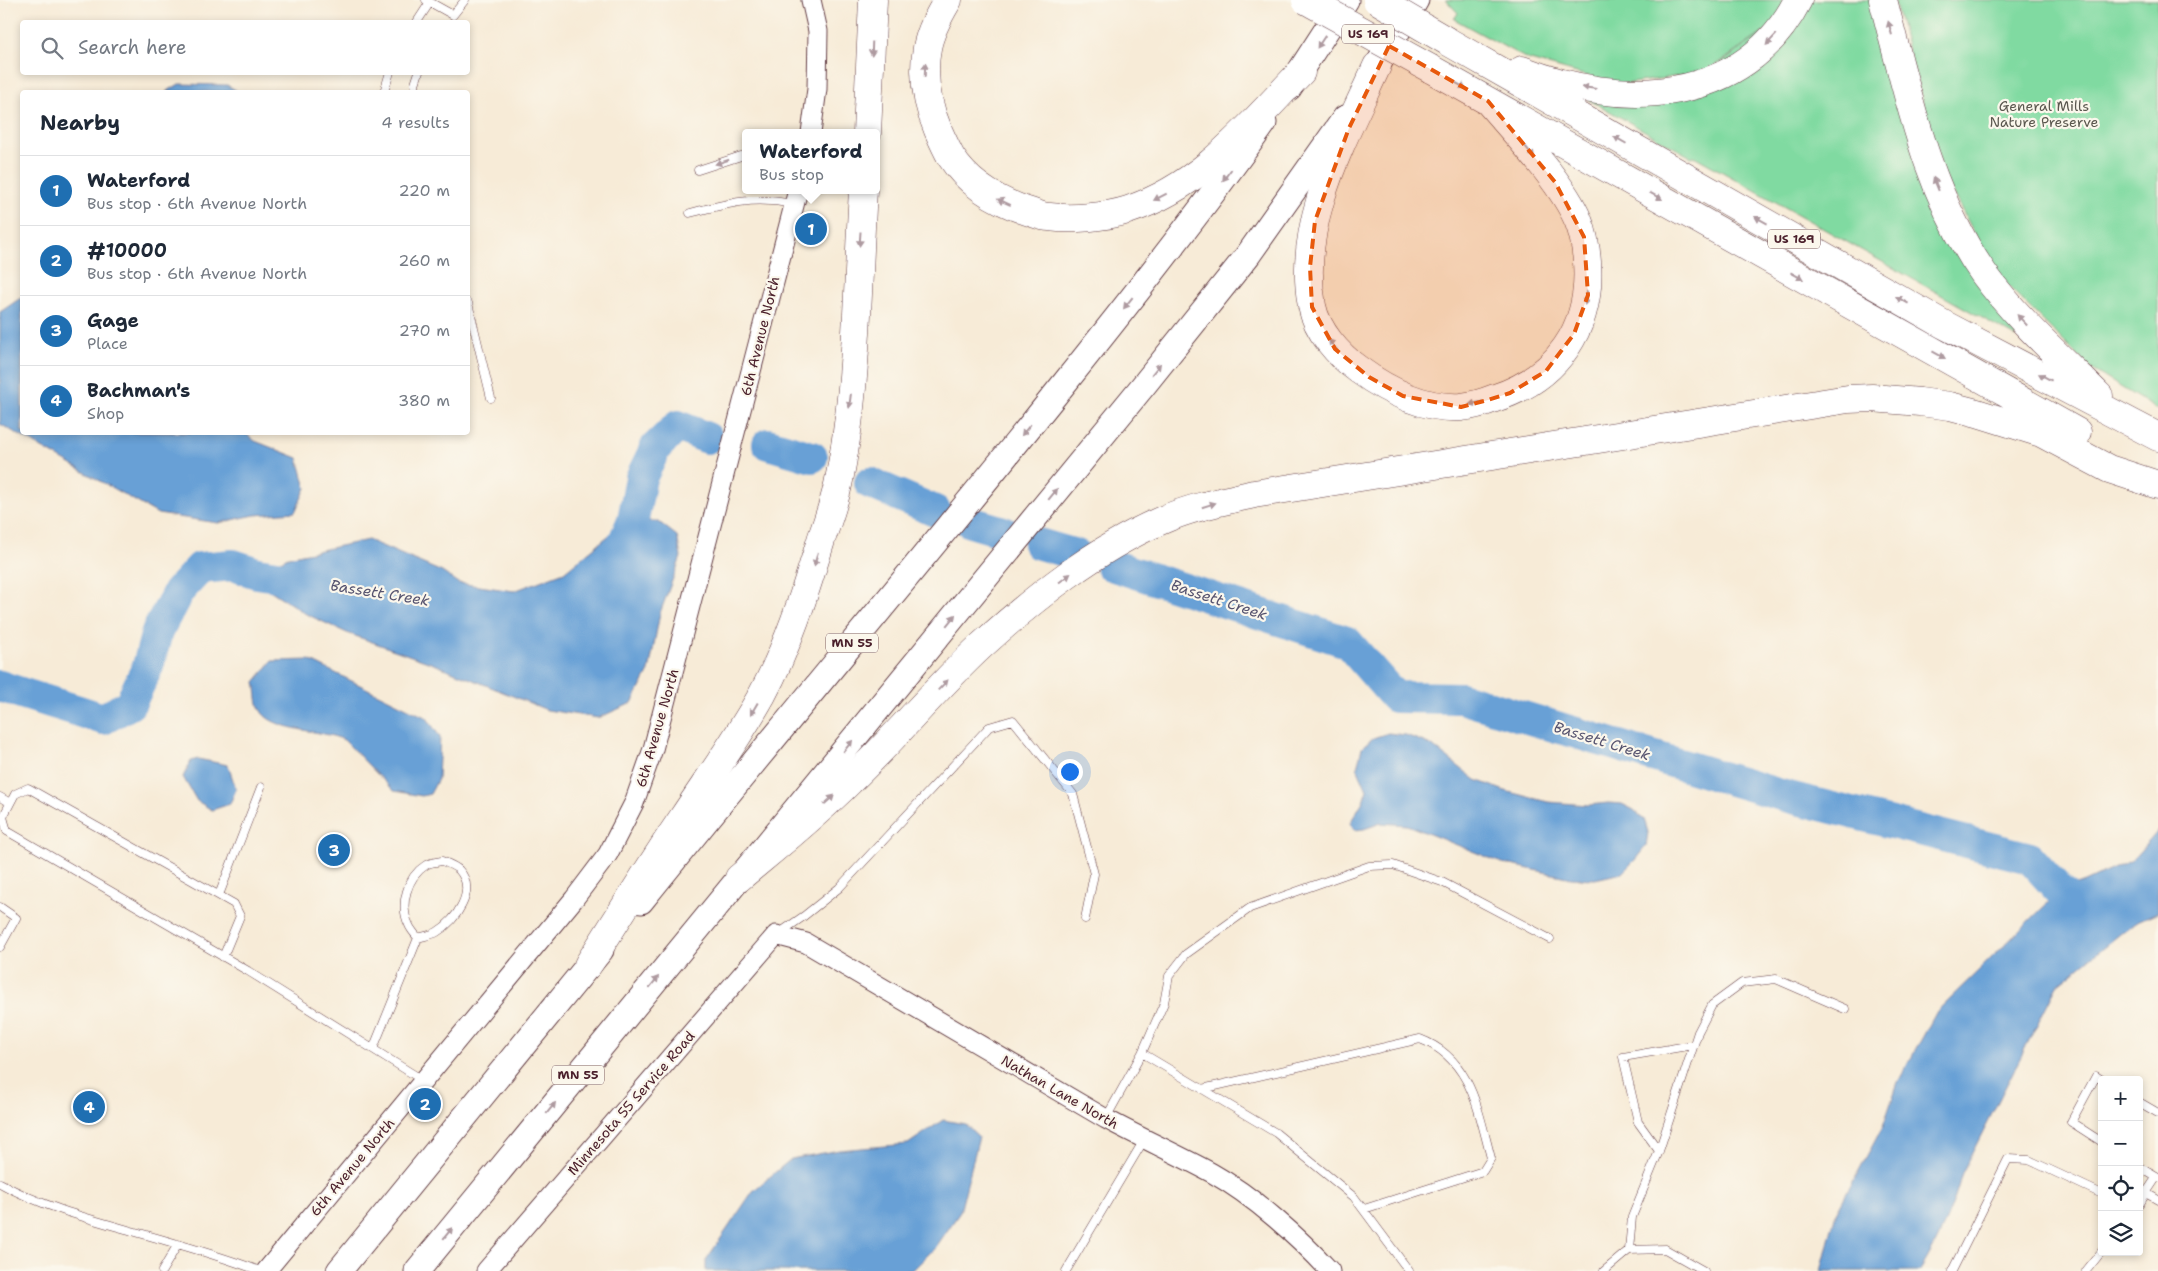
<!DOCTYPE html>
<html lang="en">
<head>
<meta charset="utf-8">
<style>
  :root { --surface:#fff; --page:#f6f6f7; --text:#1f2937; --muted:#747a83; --line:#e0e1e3; --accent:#1f6fb2 }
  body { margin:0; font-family:"Shantell Sans",sans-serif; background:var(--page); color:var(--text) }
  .controls { position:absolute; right:15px; bottom:15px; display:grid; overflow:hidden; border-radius:5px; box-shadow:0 2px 8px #0003 }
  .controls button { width:45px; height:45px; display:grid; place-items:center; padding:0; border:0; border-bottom:1px solid var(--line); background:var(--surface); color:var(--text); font:25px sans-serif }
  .you { position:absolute; left:1069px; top:771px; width:18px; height:18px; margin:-12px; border:4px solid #fff; border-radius:50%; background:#1a73e8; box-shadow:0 0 0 8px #1a73e833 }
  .badge { display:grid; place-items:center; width:32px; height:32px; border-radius:50%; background:var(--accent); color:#fff; font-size:16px; font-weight:700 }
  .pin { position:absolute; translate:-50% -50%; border:2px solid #fff; box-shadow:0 1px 5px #0006 }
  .popup { position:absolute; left:742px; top:129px; width:138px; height:65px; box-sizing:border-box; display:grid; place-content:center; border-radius:5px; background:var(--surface); filter:drop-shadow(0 1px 4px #0005); font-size:16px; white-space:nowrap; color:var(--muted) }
  .popup b { font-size:19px; color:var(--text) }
  .popup::after { content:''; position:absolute; left:50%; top:100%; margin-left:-10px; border:10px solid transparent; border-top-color:var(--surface) }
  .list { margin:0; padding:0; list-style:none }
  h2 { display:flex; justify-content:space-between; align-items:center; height:65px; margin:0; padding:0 20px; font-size:21px }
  h2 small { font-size:16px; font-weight:400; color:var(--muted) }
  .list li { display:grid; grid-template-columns:32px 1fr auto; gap:15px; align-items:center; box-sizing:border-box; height:70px; padding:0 20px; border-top:1px solid var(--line) }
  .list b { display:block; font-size:19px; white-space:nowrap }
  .list p { margin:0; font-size:16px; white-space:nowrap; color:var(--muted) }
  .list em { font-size:16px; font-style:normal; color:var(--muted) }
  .icon { flex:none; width:28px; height:28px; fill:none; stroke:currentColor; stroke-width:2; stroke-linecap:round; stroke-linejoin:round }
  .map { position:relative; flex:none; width:2158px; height:1271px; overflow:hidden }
  .search { position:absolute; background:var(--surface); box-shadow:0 2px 8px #0003; left:20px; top:20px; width:450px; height:55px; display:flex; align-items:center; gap:12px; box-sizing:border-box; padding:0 18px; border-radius:5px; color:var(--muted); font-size:19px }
  .panel { position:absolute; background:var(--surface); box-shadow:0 2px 8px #0003; left:20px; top:90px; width:450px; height:345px; border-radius:5px }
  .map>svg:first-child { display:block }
</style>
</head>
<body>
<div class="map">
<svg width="2158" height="1271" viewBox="0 0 2158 1271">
  <rect width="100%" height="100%" fill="#fbf7ec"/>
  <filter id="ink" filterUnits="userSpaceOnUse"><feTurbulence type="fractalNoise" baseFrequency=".02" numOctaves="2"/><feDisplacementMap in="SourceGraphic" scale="10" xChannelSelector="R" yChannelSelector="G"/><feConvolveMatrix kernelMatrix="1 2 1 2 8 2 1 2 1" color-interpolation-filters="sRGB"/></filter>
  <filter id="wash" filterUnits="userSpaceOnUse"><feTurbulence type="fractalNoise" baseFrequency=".0096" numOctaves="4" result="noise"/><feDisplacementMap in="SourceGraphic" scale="20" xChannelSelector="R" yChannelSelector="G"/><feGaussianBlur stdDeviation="1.12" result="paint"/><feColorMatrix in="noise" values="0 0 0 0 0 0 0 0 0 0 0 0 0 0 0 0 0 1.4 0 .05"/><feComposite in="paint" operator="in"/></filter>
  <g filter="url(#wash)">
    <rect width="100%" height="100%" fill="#f7ebd7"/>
    <!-- green -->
    <path fill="#80daa1" stroke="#657c66" d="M1446 0H1788L1774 25 1706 72 1619 85 1527 59 1454 19 1458 13Z
      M1809 0H1876L1913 136 2021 330 2016 337 1694 156 1691 157 1586 98 1671 99Z
      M1894 0H2158V410L2091 369 1997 275 1944 177Z"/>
    <!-- water -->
    <path fill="#67a0d6" stroke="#586080" d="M179 84 227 85 239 92H166Z
      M22 297V432L245 433 255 441 298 458 306 488 295 512 255 515 218 523 158 514 0 424V312Z
      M629 519 659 522 677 536 681 557 660 613 649 671 632 703 598 718 547 710 439 666 347 633 306 614 250 577 288 557 368 540 442 572 458 583 514 591 564 572Z
      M309 660 427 718 440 737 438 779 430 794 422 796 394 791 344 740C322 729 270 732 260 709 256 701 257 690 255 682L272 661Z
      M1388 733 1406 735 1431 745 1476 780 1505 791 1548 802 1589 805 1608 803 1622 804 1634 810 1644 819 1648 832 1646 846 1635 860 1622 873 1595 879 1571 878 1502 863 1407 825 1381 823 1364 829 1355 830 1350 823 1363 801 1367 790 1357 767 1362 748 1373 738Z
      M198 759 228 765 236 789 230 804 212 810 197 801 183 777 191 761Z
      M2158 831V912L2135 922 2057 985 1962 1173C1953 1208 1939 1240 1920 1271H1821L1836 1213 1883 1126 1898 1082 1937 1011 2060 891 2085 882 2132 860Z
      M943 1120 965 1124 979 1137 960 1212 936 1247 912 1271H706V1260L753 1191 791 1159 839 1150 908 1144Z"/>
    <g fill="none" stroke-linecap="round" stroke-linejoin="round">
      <!-- river -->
      <path stroke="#67a0d6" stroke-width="32" d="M768 444 812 457
        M870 483 935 511
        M970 522 1004 532
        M1039 544 1077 555
        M616 560 633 520 641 478 656 447 678 426 707 438
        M1111 565 1347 642 1395 697 1461 698 1781 795 2030 858 2060 891 2093 921 2131 883 2158 864
        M0 686C34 698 69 707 103 719L130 704 148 666 157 632 178 592 200 568 233 565 257 573 302 580"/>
    </g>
  </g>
  <g filter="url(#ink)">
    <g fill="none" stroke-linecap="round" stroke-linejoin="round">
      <defs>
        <path id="service" d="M426 0 453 15 465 0
          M417 22 430 2
          M384 92 390 72
          M416 92 415 84 419 72
          M698 170 741 156 746 157
          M690 213C728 203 754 196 793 204
          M468 303 491 398
          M0 797 10 803
          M442 861C447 863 455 866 459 870 478 891 455 921 437 932 432 935 424 936 418 938 415 934 411 930 409 925 399 905 407 877 426 865 430 862 437 862 442 861Z
          M219 895 261 787
          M0 907 16 918 0 947
          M778 934 804 916 839 888 989 727 1013 720 1073 794 1094 874 1085 919
          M223 957 240 916 234 904 28 788 15 794 3 817 7 831 248 971 424 1081
          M373 1049 418 938
          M1142 1053 1164 1003 1169 976 1186 954 1250 908 1369 866 1393 865 1442 882 1550 939
          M1202 1089 1420 1039C1471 1058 1478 1110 1491 1158L1483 1171 1364 1209
          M2139 1102 2158 1113
          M1106 1118 1142 1053 1276 1133 1354 1197 1409 1271
          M2102 1142 2071 1122 2096 1076 2102 1080
          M1659 1151 1638 1122 1623 1057 1693 1045
          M2139 1167 2158 1178
          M0 1183C39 1205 82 1217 125 1229 171 1242 216 1254 260 1271
          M2146 1193 2156 1178
          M2139 1205 2146 1193 2158 1200
          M1629 1250 1632 1217 1659 1151 1698 1032 1712 1005 1742 983 1776 979 1845 1009
          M162 1271 178 1244
          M1066 1271 1144 1140
          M1604 1271 1629 1250 1665 1249 1704 1271
          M1952 1271 2008 1159 2029 1160 2102 1194
          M2086 1271 2102 1251"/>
        <path id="tertiary" d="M811 0 818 31 817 89 811 133
          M266 1271 574 899 608 854 634 803 653 749 798 190
          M486 1271 776 935 806 943 1106 1119C1141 1138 1177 1154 1212 1173 1253 1196 1299 1237 1330 1271"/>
        <path id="trunk" d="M1379 63 1416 0
          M1289 88 1346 0
          M641 901C780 728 924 559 1063 385 1132 299 1200 213 1264 123
          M339 1271 601 950
          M417 1271 1143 386 1248 255 1345 118"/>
        <path id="motorway" d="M948 0C939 15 930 31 927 48 922 76 927 104 938 130 942 139 946 148 951 157 969 185 997 201 1027 211 1034 213 1042 217 1049 217 1072 220 1106 217 1128 210 1202 186 1249 126 1301 72
          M1883 0C1908 94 1927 193 1984 274 2017 319 2059 356 2099 396
          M1447 41 1943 324 2158 437
          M1377 66C1344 139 1296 222 1312 306 1317 331 1338 355 1359 370 1388 391 1424 409 1461 407 1472 406 1485 402 1495 398 1557 378 1592 328 1587 262 1586 248 1584 234 1578 220 1562 182 1516 134 1488 101
          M1431 69 2077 432
          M1522 70C1621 109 1744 106 1798 0
          M867 133 873 0
          M739 878C776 847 815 816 850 781 895 738 935 689 981 646 1034 598 1094 550 1160 521 1189 508 1223 501 1254 494L1848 399 1872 398 1920 402 1950 406 1977 413 2041 433 2109 469 2158 485
          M588 965C619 917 649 867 682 819 709 778 738 738 762 695 789 645 805 592 822 537 828 520 834 503 838 485 858 389 857 288 863 190"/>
      </defs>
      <!-- service casing -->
      <use href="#service" stroke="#643e45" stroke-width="9"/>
      <!-- tertiary casing -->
      <use href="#tertiary" stroke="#643e45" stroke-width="21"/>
      <!-- trunk casing -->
      <use href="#trunk" stroke="#643e45" stroke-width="27"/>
      <!-- motorway casing -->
      <use href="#motorway" stroke="#643e45" stroke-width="29"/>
      <!-- service -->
      <use href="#service" stroke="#fff" stroke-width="8"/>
      <!-- tertiary -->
      <use href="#tertiary" stroke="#fff" stroke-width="19"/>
      <!-- trunk -->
      <use href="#trunk" stroke="#fff" stroke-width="25"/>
      <!-- motorway -->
      <use href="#motorway" stroke="#fff" stroke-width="28"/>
      <defs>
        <path id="motorway-bridge" d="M1306 0 1431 69
          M1377 0 1447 41"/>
      </defs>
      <!-- motorway-bridge casing -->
      <use href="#motorway-bridge" stroke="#643e45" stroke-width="29" stroke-linecap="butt"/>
      <!-- motorway-bridge -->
      <use href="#motorway-bridge" stroke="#fff" stroke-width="28"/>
    </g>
    <!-- one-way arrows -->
    <defs><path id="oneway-solid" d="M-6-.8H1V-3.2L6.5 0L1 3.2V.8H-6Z" transform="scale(1.25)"/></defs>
    <g fill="#ae9aa0">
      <use href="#oneway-solid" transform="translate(1890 28) rotate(-105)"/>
      <use href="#oneway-solid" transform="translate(1771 40) rotate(133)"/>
      <use href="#oneway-solid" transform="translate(1321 42) rotate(123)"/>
      <use href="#oneway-solid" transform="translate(872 49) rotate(92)"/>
      <use href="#oneway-solid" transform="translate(925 70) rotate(-88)"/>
      <use href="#oneway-solid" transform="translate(1460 85) rotate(29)"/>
      <use href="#oneway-solid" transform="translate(1589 88) rotate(-172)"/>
      <use href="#oneway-solid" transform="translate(1620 140) rotate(-150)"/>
      <use href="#oneway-solid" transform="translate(1530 152) rotate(51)"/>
      <use href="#oneway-solid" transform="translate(722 162) rotate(163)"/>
      <use href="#oneway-solid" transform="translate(1227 175) rotate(127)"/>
      <use href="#oneway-solid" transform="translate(1936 184) rotate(-112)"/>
      <use href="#oneway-solid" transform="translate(1656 196) rotate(29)"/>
      <use href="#oneway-solid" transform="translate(1160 197) rotate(153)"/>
      <use href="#oneway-solid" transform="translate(1004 202) rotate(-156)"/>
      <use href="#oneway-solid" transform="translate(1761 220) rotate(-151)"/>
      <use href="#oneway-solid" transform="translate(860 239) rotate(94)"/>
      <use href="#oneway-solid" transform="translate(1797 276) rotate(29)"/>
      <use href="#oneway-solid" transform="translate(1586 298) rotate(100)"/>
      <use href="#oneway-solid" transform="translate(1902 300) rotate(-151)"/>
      <use href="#oneway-solid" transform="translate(1128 303) rotate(128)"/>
      <use href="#oneway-solid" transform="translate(2022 320) rotate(-133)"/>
      <use href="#oneway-solid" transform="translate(1333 345) rotate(-129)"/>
      <use href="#oneway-solid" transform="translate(1939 355) rotate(29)"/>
      <use href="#oneway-solid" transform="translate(1156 369) rotate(-51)"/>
      <use href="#oneway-solid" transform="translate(2045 377) rotate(-152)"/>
      <use href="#oneway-solid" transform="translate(850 401) rotate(97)"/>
      <use href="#oneway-solid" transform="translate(1476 403) rotate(167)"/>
      <use href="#oneway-solid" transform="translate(1026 430) rotate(129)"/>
      <use href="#oneway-solid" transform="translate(1053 494) rotate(-51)"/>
      <use href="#oneway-solid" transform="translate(1209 505) rotate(-17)"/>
      <use href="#oneway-solid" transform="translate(816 559) rotate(105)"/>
      <use href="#oneway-solid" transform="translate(1065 578) rotate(-37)"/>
      <use href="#oneway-solid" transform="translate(951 620) rotate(-51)"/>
      <use href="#oneway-solid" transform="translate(943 685) rotate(-46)"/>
      <use href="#oneway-solid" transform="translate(754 709) rotate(120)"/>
      <use href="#oneway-solid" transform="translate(848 746) rotate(-51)"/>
      <use href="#oneway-solid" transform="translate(829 800) rotate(-42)"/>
      <use href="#oneway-solid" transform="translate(654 982) rotate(-51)"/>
      <use href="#oneway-solid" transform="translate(551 1108) rotate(-51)"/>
      <use href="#oneway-solid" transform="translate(448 1233) rotate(-51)"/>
    </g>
  </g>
  <!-- marked area -->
  <path fill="#e8590c" fill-opacity="0.2" stroke="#e8590c" stroke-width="4" stroke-dasharray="10 6" stroke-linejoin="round" d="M1389 46 1488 101 1555 182 1584 237 1588 295 1574 334 1546 371 1510 393 1488 400 1461 407 1403 396 1369 377 1335 349 1312 307 1310 267 1315 221 1349 128Z"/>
  <g text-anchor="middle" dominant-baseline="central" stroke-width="4.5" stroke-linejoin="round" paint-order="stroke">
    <!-- shield labels -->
    <g fill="#fbf7ec" stroke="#7f6065" stroke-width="1">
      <rect x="1342" y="24.5" width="52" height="19" rx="4"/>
      <rect x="1768" y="229.5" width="52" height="19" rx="4"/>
      <rect x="826" y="633.5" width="52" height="19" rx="4"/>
      <rect x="552" y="1065.5" width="52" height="19" rx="4"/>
    </g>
    <g font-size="12" font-weight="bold" fill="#4a1f2b">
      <text x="1368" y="34">US 169</text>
      <text x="1794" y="239">US 169</text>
      <text x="852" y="643">MN 55</text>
      <text x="578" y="1075">MN 55</text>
    </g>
    <!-- park labels -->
    <g font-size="14" fill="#5a574e" stroke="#fbf7ec">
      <text x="2044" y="106">General Mills<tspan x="2044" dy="16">Nature Preserve</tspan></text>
    </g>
    <!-- street labels -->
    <g font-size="14" fill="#4a1f2b" stroke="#fbf7ec">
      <text transform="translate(760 336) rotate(-76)">6th Avenue North</text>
      <text transform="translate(657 728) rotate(-74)">6th Avenue North</text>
      <text transform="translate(1060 1092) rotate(30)">Nathan Lane North</text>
      <text transform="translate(631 1103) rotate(-49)">Minnesota 55 Service Road</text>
      <text transform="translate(352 1167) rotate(-50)">6th Avenue North</text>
    </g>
    <!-- water labels -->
    <g font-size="15" font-style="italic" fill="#56536f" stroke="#fbf7ec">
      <text transform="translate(380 593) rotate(9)">Bassett Creek</text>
      <text transform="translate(1219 600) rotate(18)">Bassett Creek</text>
      <text transform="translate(1602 741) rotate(17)">Bassett Creek</text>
    </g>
  </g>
</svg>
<div class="controls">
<button>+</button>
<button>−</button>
<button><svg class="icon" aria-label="locate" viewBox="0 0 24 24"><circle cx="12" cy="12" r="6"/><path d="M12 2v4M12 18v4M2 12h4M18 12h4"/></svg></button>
<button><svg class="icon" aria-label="layers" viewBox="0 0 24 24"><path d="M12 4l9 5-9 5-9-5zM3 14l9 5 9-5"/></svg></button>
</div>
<div class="you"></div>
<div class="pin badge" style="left:811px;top:229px">1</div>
<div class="popup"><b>Waterford</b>Bus stop</div>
<div class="pin badge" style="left:425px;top:1104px">2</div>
<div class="pin badge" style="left:334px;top:850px">3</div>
<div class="pin badge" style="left:89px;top:1107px">4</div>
<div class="search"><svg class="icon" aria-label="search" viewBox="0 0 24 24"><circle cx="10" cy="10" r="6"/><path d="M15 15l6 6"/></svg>Search here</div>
<section class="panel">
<h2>Nearby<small>4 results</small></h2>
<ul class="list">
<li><span class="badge">1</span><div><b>Waterford</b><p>Bus stop · 6th Avenue North</p></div><em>220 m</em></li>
<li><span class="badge">2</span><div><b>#10000</b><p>Bus stop · 6th Avenue North</p></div><em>260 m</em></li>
<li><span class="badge">3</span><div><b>Gage</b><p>Place</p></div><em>270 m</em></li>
<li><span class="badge">4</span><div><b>Bachman's</b><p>Shop</p></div><em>380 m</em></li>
</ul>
</section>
</div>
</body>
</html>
